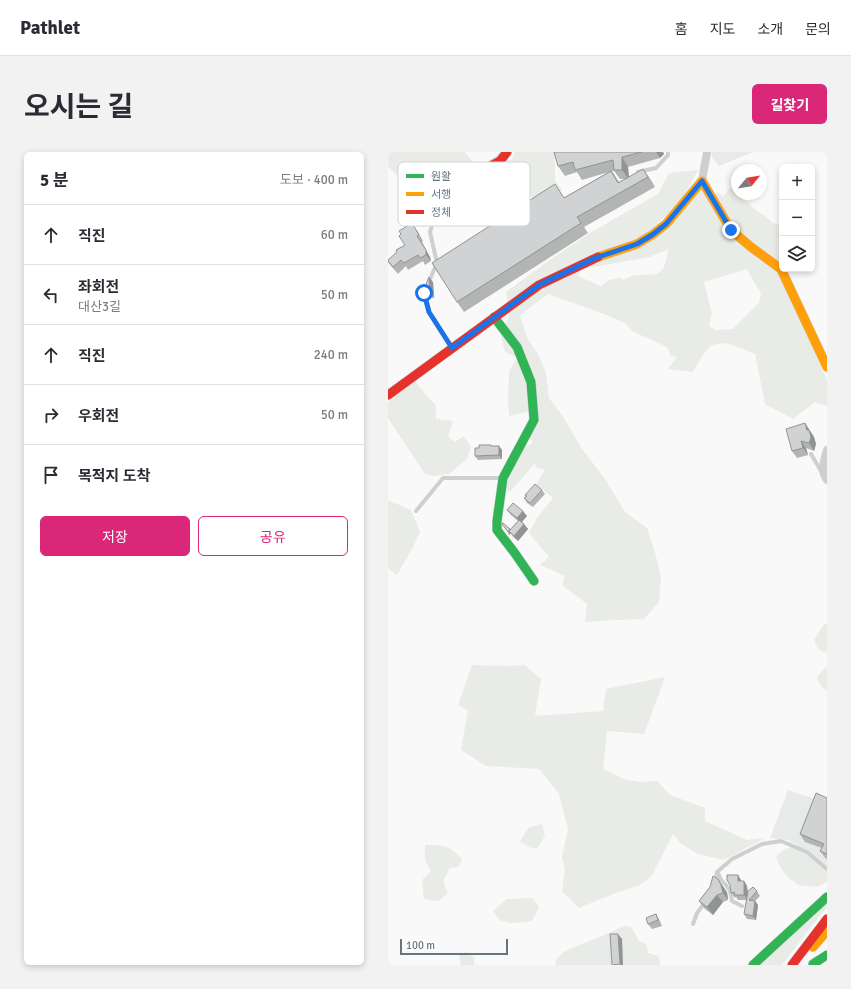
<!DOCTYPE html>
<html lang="ko">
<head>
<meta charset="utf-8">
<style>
  :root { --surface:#fff; --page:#f2f2f3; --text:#2b2b33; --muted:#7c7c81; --line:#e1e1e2; --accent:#db2777 }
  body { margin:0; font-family:Signika,"Noto Sans KR",sans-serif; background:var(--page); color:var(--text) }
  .controls { position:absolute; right:12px; top:12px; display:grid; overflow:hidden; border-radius:6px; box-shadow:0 2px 6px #0003 }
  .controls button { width:36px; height:36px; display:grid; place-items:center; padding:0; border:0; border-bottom:1px solid var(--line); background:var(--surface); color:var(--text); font:20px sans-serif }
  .compass { position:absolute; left:343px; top:12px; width:36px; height:36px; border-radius:50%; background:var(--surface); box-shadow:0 2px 6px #0003; rotate:60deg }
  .scale { position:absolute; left:12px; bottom:10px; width:108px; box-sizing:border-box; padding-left:4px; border:2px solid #657683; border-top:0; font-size:11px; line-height:14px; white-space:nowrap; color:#657683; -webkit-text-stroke:3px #fff; paint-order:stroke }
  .stop { position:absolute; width:12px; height:12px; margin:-9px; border:3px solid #1a73e8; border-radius:50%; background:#fff }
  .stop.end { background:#1a73e8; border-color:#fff; box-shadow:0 1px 4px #0008 }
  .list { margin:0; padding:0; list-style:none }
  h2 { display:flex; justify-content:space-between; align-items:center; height:52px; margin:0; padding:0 16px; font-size:17px }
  h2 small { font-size:13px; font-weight:400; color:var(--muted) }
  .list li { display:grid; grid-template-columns:26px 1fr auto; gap:12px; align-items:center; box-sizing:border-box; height:60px; padding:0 16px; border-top:1px solid var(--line) }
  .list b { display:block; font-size:15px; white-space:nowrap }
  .list p { margin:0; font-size:13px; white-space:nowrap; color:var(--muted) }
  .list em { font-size:13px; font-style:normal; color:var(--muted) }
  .actions { display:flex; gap:8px; padding:12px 16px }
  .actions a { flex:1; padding:9px 0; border:1px solid var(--accent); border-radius:6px; text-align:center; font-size:14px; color:var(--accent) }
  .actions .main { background:var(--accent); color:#fff }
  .icon { flex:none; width:22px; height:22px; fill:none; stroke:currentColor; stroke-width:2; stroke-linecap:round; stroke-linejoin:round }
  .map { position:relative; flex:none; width:439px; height:813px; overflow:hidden; border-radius:6px }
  header { display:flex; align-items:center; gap:24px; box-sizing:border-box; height:56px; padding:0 20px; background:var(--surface); border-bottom:1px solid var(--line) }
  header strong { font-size:19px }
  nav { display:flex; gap:22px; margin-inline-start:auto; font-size:14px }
  .intro { display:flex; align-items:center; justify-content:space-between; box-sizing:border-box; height:96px; padding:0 24px }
  h1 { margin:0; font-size:28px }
  .button { padding:10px 18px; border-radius:6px; background:var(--accent); color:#fff; font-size:14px; font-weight:700 }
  main { display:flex; gap:24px; padding:0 24px }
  aside { flex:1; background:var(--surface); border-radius:6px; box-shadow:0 2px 6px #0003 }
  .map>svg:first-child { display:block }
</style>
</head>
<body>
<header>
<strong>Pathlet</strong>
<nav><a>홈</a><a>지도</a><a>소개</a><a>문의</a></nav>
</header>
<div class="intro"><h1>오시는 길</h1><a class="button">길찾기</a></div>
<main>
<aside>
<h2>5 분<small>도보 · 400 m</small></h2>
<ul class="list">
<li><svg class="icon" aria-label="ahead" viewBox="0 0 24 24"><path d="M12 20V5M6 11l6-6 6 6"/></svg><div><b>직진</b></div><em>60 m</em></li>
<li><svg class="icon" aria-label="left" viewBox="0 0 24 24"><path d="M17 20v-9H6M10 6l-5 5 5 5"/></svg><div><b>좌회전</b><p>대산3길</p></div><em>50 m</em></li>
<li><svg class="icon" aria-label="ahead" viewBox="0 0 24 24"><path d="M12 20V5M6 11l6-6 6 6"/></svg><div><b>직진</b></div><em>240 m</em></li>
<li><svg class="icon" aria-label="right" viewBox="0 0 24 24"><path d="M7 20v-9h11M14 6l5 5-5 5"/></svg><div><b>우회전</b></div><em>50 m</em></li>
<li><svg class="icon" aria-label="arrive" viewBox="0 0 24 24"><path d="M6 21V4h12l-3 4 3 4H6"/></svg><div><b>목적지 도착</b></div></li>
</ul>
<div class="actions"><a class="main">저장</a><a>공유</a></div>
</aside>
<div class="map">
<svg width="439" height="813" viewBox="0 0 439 813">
  <rect width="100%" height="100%" fill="#f9f9f9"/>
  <!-- built -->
  <path fill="#e8e9e9" d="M324 0H365L331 14 323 4Z
    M400 638 439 651V713L425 702 400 688 382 686Z
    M230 784 236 785 237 813H190L184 805 199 801 212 799Z"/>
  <!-- green -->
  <path fill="#e8ebe6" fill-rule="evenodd" d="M0 0H76L90 15 102 8 112 0H114L123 9 127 2 126 0H167V28L174 38 148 53 135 27 123 9 80 33 38 41 22 30 12 26 0 14Z
    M310 18 293 49 258 82 264 87 319 29 323 32 324 38 326 42 330 40 335 45 341 37 349 33V42H352L351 45 359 50 369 59 378 65 385 71 394 72V114L413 170 439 228V254L427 250 405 267 377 252 367 202C352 196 330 183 318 199 313 205 309 213 305 220L280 217 289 205 283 204 279 195 246 180 237 171 216 162 160 142 132 163 139 186 150 202 158 221 161 246 176 266 194 297 217 327 237 360 259 376 267 400 273 426 271 450 256 467 228 468 197 470 199 452 174 433 177 424 152 413 161 405 141 381 149 366 165 346 148 332 157 318 147 315 148 310 122 340 117 338 120 328 136 295 145 291 139 283 147 258 121 264 120 249 121 219 129 206 117 200 113 185 122 161 118 140 159 110 202 81 270 42 281 21ZM280 97C280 100 279 105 278 109 273 126 265 122 251 123 245 123 240 125 236 128L232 126 221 128 213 134 201 129 190 124 194 117 262 105ZM359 117 373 142 371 151 345 177 328 178 321 174 324 161 316 130Z
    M27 229 38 243 48 253V267L65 269 60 285 67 290 76 284 83 295 79 307 61 322 46 324 37 322 0 266V250Z
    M0 348 23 358 32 380 25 395 9 423 0 416Z
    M436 472H439V501L430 497 426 488Z
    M84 513 120 514 137 513 153 527 147 564 215 559 218 537 277 525 256 582 219 579 215 617 236 627 252 630 269 629 282 643 317 656V669L359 688 377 686 336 708 322 705 308 701 292 691 285 682 263 725 250 734 230 740 191 756 174 739 177 717 174 705 180 677 171 642 151 617 98 614 73 598 80 558 70 553Z
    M439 514V539L433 534 429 525Z
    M154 672 157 684 149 696H143L132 690 140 676Z
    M37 693C56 693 61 693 74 707L71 715 62 716 55 729 60 741 51 749 36 747 34 728 43 719 37 708Z
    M410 693 425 702 439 713V730L430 735 410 733 399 724 392 715 388 704 397 697Z
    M145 746 151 755 144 769 123 771 112 769 105 759 119 747Z
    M439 747V756L430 766 394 813H370Z
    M236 774 243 775 251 789 258 792 260 801 271 804 272 813H237L236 785 230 784 212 799 199 801 184 805 190 813H167L169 806 177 799 211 785Z
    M79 799 86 806V813H73L71 804Z"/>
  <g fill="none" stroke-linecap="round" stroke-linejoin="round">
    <defs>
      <path id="fast" d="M106 165 129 195 143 230 146 268 115 326 109 369V378L126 400 146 429
        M425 812 439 803
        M365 813 439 745"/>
      <path id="slow" d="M210 105 249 92 264 83 278 72 314 29 343 78 363 95 393 117 439 215
        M425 795 439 779"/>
      <path id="jam" d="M23 35 81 25 112 9 119 0
        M0 243 151 133 210 105
        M404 813 439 767"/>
    </defs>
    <!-- fast casing -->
    <use href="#fast" stroke="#d5d6d7" stroke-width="10"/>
    <!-- slow casing -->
    <use href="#slow" stroke="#d5d6d7" stroke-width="10"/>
    <!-- jam casing -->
    <use href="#jam" stroke="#d5d6d7" stroke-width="10"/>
    <!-- lane -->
    <path stroke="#cecfd0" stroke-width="4" d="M250 20 268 16 280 3V0
      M46 66 42 80 49 111 36 141 41 160 64 195
      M423 302 433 319
      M28 359 55 326H113
      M330 721 333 728 338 733 342 739 344 749 354 754
      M327 731 329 720 344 707 374 692 393 689 419 700 439 717
      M305 772 309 761 318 749"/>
    <!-- street -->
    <path stroke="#cecfd0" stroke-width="8" d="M314 29 319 0
      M439 298C436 309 432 318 439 328"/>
    <!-- fast -->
    <use href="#fast" stroke="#30b455" stroke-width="9"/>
    <!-- slow -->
    <use href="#slow" stroke="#ff9f0a" stroke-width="9"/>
    <!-- jam -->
    <use href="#jam" stroke="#e5322d" stroke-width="9"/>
  </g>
  <!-- wall -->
  <path fill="#b3b5b5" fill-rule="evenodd" d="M166 0H275L276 2 272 6 240 15 241 25 255 17 262 27 267 35 196 75 200 81 76 160 69 150 177 45 221 20 194 28 189 20 177 24 170 14ZM224 19H226L232 27H237L231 30Z
    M119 12 126 22 130 31 60 63 53 53Z
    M29 78 35 89 34 90 42 105 43 109 37 113 35 109 20 118 18 114 10 122 4 115 0 110 17 93Z
    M45 130 46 146H41L37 141Z
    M417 271 426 285 428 292 426 299 418 296 420 303 409 306 404 299Z
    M104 294 114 298V307L90 308 87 304 91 296Z
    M154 338 157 342 145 355 139 351 136 346 138 344 137 343Z
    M119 358 139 364 134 370 140 377 130 389 125 385 123 381 121 383 122 377 123 378 130 369 123 363Z
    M439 646V707H438L432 699 434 696 417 690 412 682Z
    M353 728V729H356L359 734 360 741 369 739 372 744 367 749 370 753 368 768 359 767 356 762 359 748H350L348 745 347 746 343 741Z
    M322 735 339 740 340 748 335 750 325 763 317 757 311 749Z
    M268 762 274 774 264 777 260 772Z"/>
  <!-- shaded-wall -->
  <path fill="#929394" d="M268 0H275L276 2 272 6Z
    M234 5 240 15 241 27 234 18Z
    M119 12 126 22 130 31 122 20Z
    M255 17 262 27 267 35 260 25Z
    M29 84 42 105 43 109 38 103Z
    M41 125 45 130 46 146 42 140Z
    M417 271 426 285 428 292 426 299 421 291Z
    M413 289 418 296 420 303 415 296Z
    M111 294 114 298V307L111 303Z
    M135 359 139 364 132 372 129 366Z
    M136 372 140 377 130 389 126 384Z
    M122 377 124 380 121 379 123 381 121 383 120 380Z
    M350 723 353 728V734L350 729Z
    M330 727 339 740 340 748 335 741Z
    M356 729 359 734 360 748 356 743Z
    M329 743 335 750 325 763 319 755Z
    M367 749 370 753 368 768 365 764Z
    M268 762 274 774 270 768Z
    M230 782 234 787 235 813H232V812Z"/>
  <!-- building -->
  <path fill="#d0d2d3" stroke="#929394" d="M166 0H254L234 5V18H226L225 8 187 18 185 10 170 14Z
    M255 17 260 25 189 65 193 71 69 150 44 111 167 32 176 46 223 19 230 31Z
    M24 71 31 83 29 84 38 98V103L32 106 30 103 16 111 13 108 5 115 0 109V108L9 100 8 98 17 93 11 84 13 82 11 79Z
    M41 125 42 140 37 141V135Z
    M417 271 419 278H421L423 285 421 291 413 289 415 296 404 299 398 277Z
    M91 293H103V294H111V303L87 304V296H91Z
    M147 332 154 338 142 351 136 346 139 344 137 343Z
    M125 351 135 359 129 366 119 358Z
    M131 368 136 372 126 384 121 379Z
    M115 371 122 377 120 380 114 372Z
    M428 641 439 646V702L432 699 436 692 412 682Z
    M339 723H350V729H356V743H347L346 740 343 741 342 733 339 728Z
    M325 724 330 727 333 733 335 741 329 743 319 755 311 749 322 735Z
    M365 735 369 739 361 748 367 749 365 764 356 762 360 739Z
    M268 762 270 768 260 772 258 766Z
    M222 782H230L232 812 224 813Z"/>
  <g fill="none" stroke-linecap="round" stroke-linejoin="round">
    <!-- route -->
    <path stroke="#1a73e8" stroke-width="5" d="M36 141 41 160 64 196 151 133 207 106 249 92 264 83 278 72 314 29 343 78"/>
  </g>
  <!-- legend -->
  <rect x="10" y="10" width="132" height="64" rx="6" fill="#fff" stroke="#d1d6da" stroke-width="1"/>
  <rect x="18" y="22" width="18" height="4" fill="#30b455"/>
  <rect x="18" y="40" width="18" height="4" fill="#ff9f0a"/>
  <rect x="18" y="58" width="18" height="4" fill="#e5322d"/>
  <g font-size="11" fill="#657683">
    <text x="43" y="28">원활</text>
    <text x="43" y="46">서행</text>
    <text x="43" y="64">정체</text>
  </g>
</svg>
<div class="controls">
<button>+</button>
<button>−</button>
<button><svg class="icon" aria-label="layers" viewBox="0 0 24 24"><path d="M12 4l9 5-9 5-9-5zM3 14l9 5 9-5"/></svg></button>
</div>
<svg class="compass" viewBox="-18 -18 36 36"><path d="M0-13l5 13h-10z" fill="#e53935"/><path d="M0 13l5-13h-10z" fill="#7c7c81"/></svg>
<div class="scale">100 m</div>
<div class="stop" style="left:36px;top:141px"></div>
<div class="stop end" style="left:343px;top:78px"></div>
</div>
</main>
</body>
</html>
